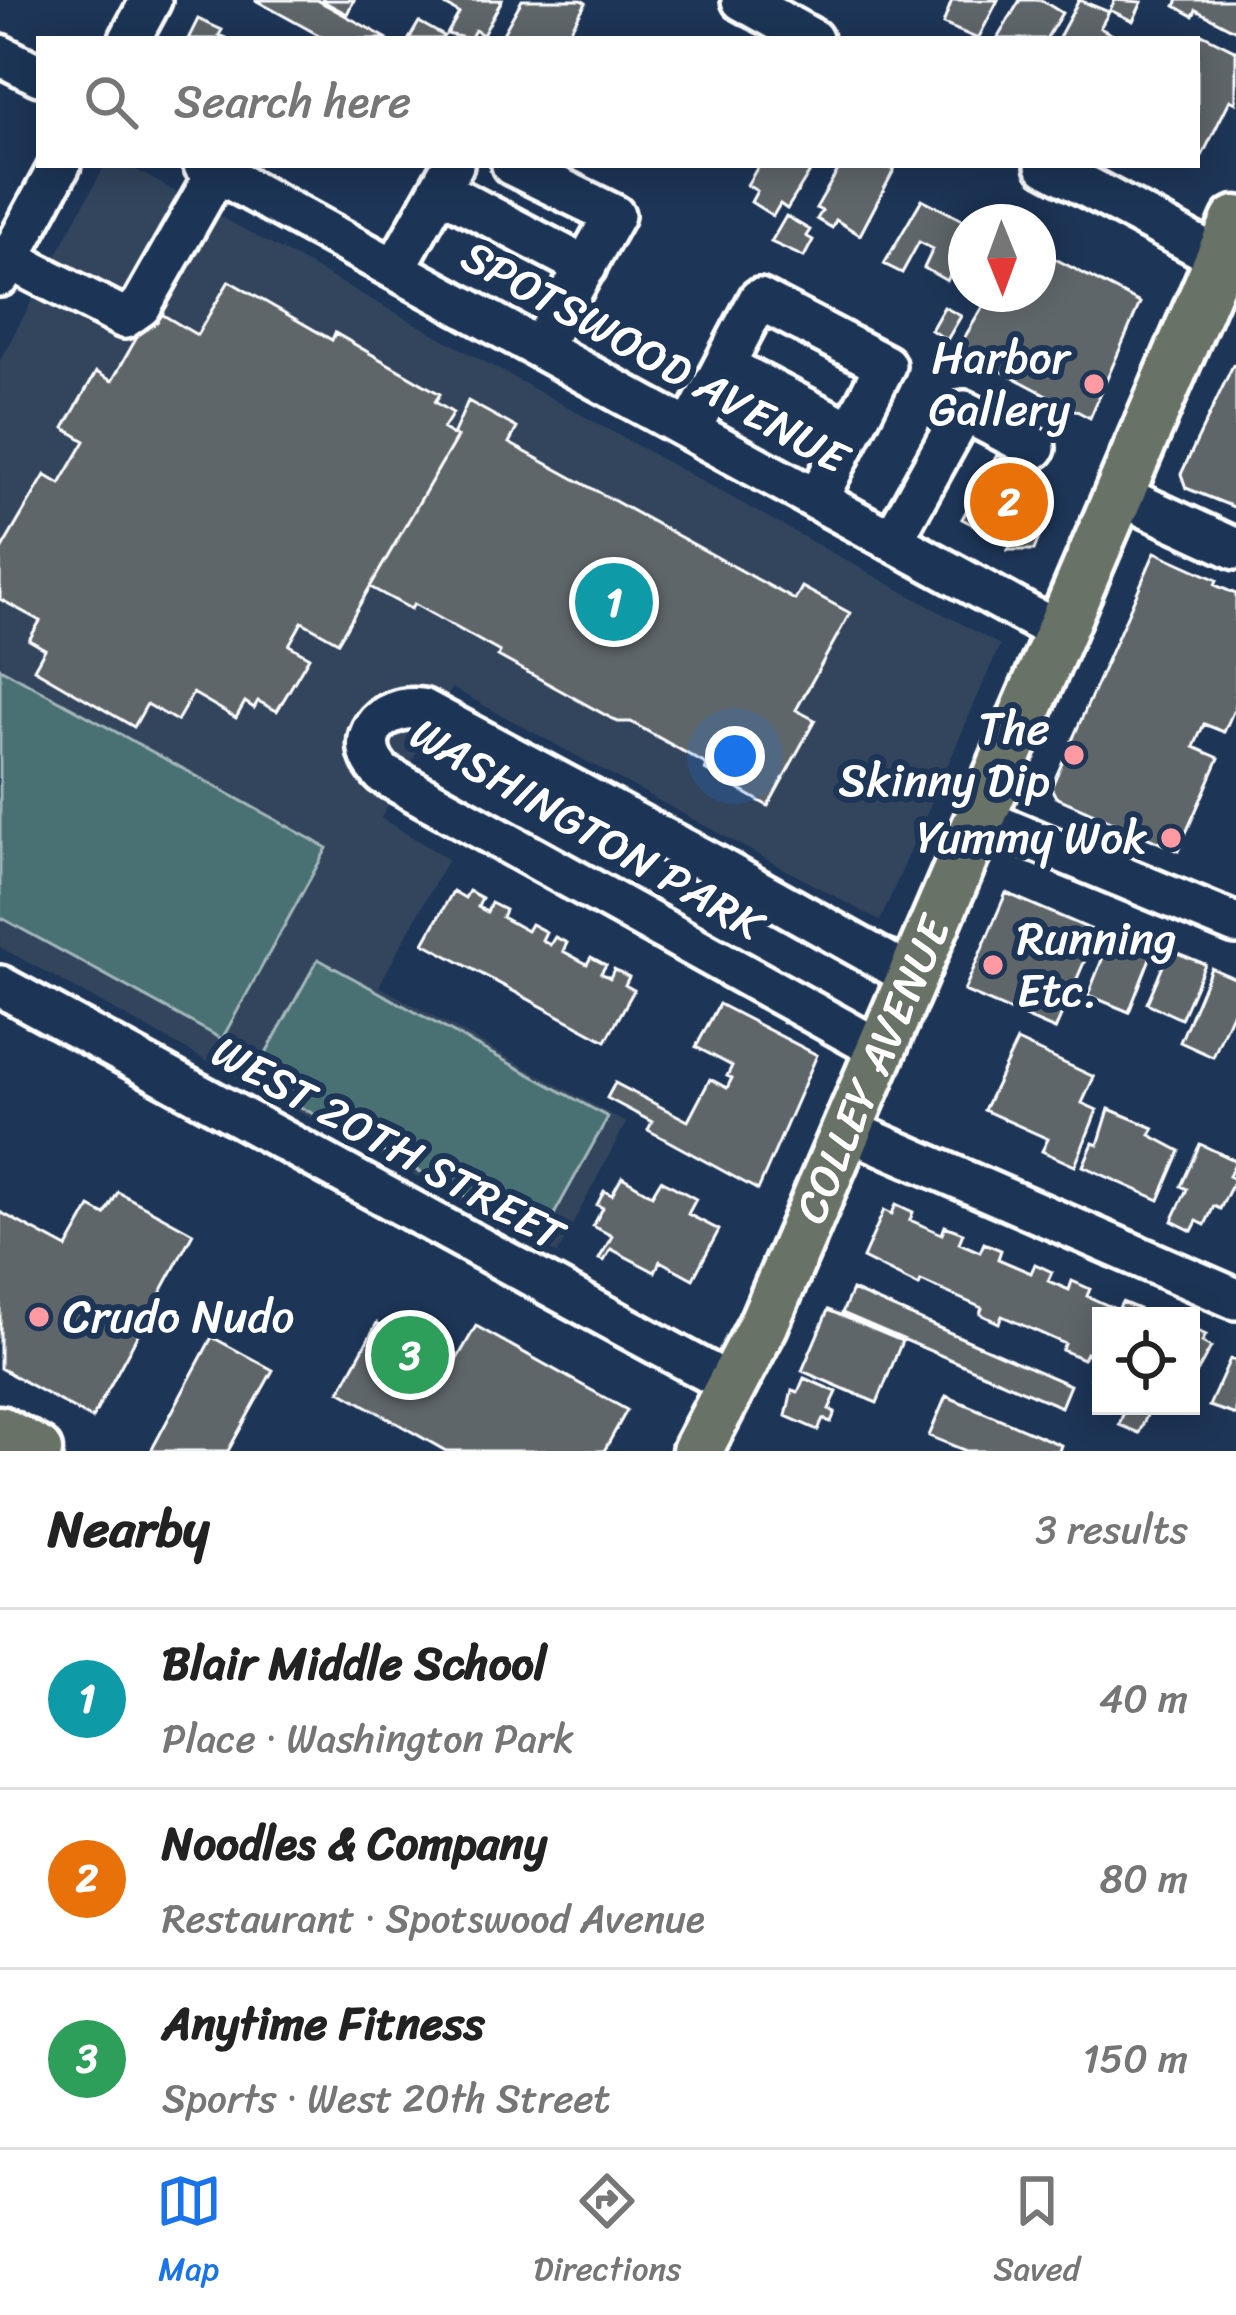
<!DOCTYPE html>
<html lang="en">
<head>
<meta charset="utf-8">
<style>
  :root { --surface:#fff; --page:#f2f2f2; --text:#222; --muted:#767676; --line:#e0e0e0; --accent:#1a73e8 }
  body { margin:0; font-family:Sriracha,sans-serif; background:var(--page); color:var(--text) }
  .controls { position:absolute; right:36px; bottom:36px; display:grid; overflow:hidden; border-radius:0px; box-shadow:0 6px 30px #0003 }
  .controls button { width:108px; height:108px; display:grid; place-items:center; padding:0; border:0; border-bottom:3px solid var(--line); background:var(--surface); color:var(--text); font:60px sans-serif }
  .compass { position:absolute; left:948px; top:204px; width:108px; height:108px; border-radius:50%; background:var(--surface); box-shadow:0 6px 30px #0003; rotate:179deg }
  .you { position:absolute; left:735px; top:756px; width:42px; height:42px; margin:-30px; border:9px solid #fff; border-radius:50%; background:#1a73e8; box-shadow:0 0 0 18px #1a73e833 }
  .badge { display:grid; place-items:center; width:78px; height:78px; border-radius:50%; background:var(--accent); color:#fff; font-size:39px; font-weight:700 }
  .pin { position:absolute; translate:-50% -50%; border:6px solid #fff; box-shadow:0 3px 12px #0006 }
  .list { margin:0; padding:0; list-style:none }
  h2 { display:flex; justify-content:space-between; align-items:center; height:156px; margin:0; padding:0 48px; font-size:51px }
  h2 small { font-size:39px; font-weight:400; color:var(--muted) }
  .list li { display:grid; grid-template-columns:78px 1fr auto; gap:36px; align-items:center; box-sizing:border-box; height:180px; padding:0 48px; border-top:3px solid var(--line) }
  .list b { display:block; font-size:45px; white-space:nowrap }
  .list p { margin:0; font-size:39px; white-space:nowrap; color:var(--muted) }
  .list em { font-size:39px; font-style:normal; color:var(--muted) }
  .icon { flex:none; width:66px; height:66px; fill:none; stroke:currentColor; stroke-width:2; stroke-linecap:round; stroke-linejoin:round }
  .map { position:relative; flex:none; width:1236px; height:1451px; overflow:hidden }
  .search { position:absolute; background:var(--surface); box-shadow:0 6px 30px #0003; left:36px; right:36px; top:36px; height:132px; display:flex; align-items:center; gap:30px; box-sizing:border-box; padding:0 42px; border-radius:0px; color:var(--muted); font-size:45px }
  .sheet { height:696px; background:var(--surface) }
  nav { display:flex; justify-content:space-around; align-items:center; box-sizing:border-box; height:168px; border-top:3px solid var(--line); background:var(--surface); font-size:33px; color:var(--muted) }
  nav a { display:grid; justify-items:center; gap:6px }
  nav .on { color:var(--accent) }
  .map>svg:first-child { display:block }
</style>
</head>
<body>
<div class="map">
<svg width="1236" height="1451" viewBox="0 0 1236 1451">
  <rect width="100%" height="100%" fill="#1d3557"/>
  <filter id="ink" filterUnits="userSpaceOnUse"><feTurbulence type="fractalNoise" baseFrequency=".00833" numOctaves="2"/><feDisplacementMap in="SourceGraphic" scale="24" xChannelSelector="R" yChannelSelector="G"/><feConvolveMatrix kernelMatrix="1 2 1 2 8 2 1 2 1" color-interpolation-filters="sRGB"/></filter>
  <g filter="url(#ink)">
    <!-- built -->
    <path fill="#31445d" d="M105 165H127L1000 645 880 921 452 688 381 818 448 859 379 986 626 1123 557 1254 0 947V360Z"/>
    <!-- green -->
    <path fill="#496f73" stroke="#a4b7b9" stroke-width="3" d="M0 668 327 848 222 1039 0 917Z
      M318 959 608 1117 541 1238 251 1080Z"/>
    <!-- building -->
    <path fill="#5f666b" stroke="#fff" stroke-width="3" d="M255 0H317L388 39H326Z
      M321 0H354L347 14Z
      M445 0H502L483 35 475 30 470 39 447 34 459 13 443 4Z
      M522 0H581L586 3 565 39H500Z
      M952 0H998L978 39 943 24Z
      M1020 0H1041L1062 13 1046 39H997Z
      M1079 0 1109 12 1100 28 1115 36 1113 39H1058Z
      M1115 0 1142 2 1133 21 1110 10Z
      M1178 0H1236V31L1196 10 1193 16 1175 6Z
      M198 19 222 30 219 35 228 39H188Z
      M419 22 444 36 442 39H409Z
      M1202 34 1236 51V103L1230 100 1202 156 1197 157V42Z
      M759 165H814L787 209 780 204 773 216 751 202 757 191 747 185Z
      M841 165H885L894 170 860 235 836 220 832 228 817 219 822 211 816 208Z
      M922 199 966 222V244L947 281 924 268 933 249 919 242 902 273 884 264Z
      M786 216 810 230 806 236 813 240 804 257 771 242Z
      M1038 250 1140 303 1090 418 958 348 991 294H1038Z
      M229 281 332 340 335 333 440 394 435 402 453 413 443 429 457 437 338 642 302 622 289 645 309 657 277 711 258 701 254 708 245 702 236 718 193 693 177 721 147 704 134 727 34 669 45 649 29 640 40 621 0 599V552L45 475 60 484 85 441 64 428 96 372 112 381 153 309 197 335Z
      M944 307 961 316 947 340 931 330Z
      M1233 365 1236 366V508L1186 488 1181 474Z
      M468 401 517 428 509 443 795 600 802 587 850 613 796 710 815 720 768 806 705 770 707 765 631 722H618L498 656 500 652 414 604 411 609 370 587 457 437 453 435Z
      M997 455 1049 482 1052 499 1041 518 1046 520 1034 550H1008L1011 545 962 519Z
      M1155 552 1217 580 1215 585 1236 594V705L1224 732 1204 724 1194 747 1219 758 1178 851 1056 797 1051 788Z
      M453 891 465 898 469 891 482 898 478 907 487 912 491 903 505 910 502 917 527 931 531 924 546 932 542 940 550 945 555 937 567 943 563 951 587 964 591 957 606 965 601 973 610 978 614 969 629 977 625 985 634 990 606 1041 424 943Z
      M1006 893 1097 932 1055 1030 964 991Z
      M1113 932 1154 948 1129 1012 1088 995Z
      M1170 950 1205 964 1181 1019 1147 1003Z
      M1211 968 1236 979V1004L1213 1057 1180 1042Z
      M719 1004 817 1055 758 1190 648 1130 652 1122 607 1098 615 1083 688 1121 710 1079 727 1088 732 1078 727 1076 732 1066 696 1047Z
      M1017 1041 1094 1077 1082 1103 1097 1110 1075 1166 1042 1151 1048 1139 984 1110Z
      M1109 1109 1154 1128 1150 1135 1180 1151 1159 1200 1083 1166 1093 1143 1098 1145Z
      M1200 1144 1236 1161 1229 1176 1235 1179 1220 1209 1214 1206 1205 1225 1197 1221 1192 1231 1172 1221 1187 1189 1181 1186Z
      M622 1177 652 1195 661 1180 696 1199 688 1214 719 1230 693 1279 660 1261 655 1272 611 1249 604 1261 599 1259 612 1236 593 1226 603 1208 597 1205 604 1191 612 1195Z
      M118 1192 193 1233 92 1419 0 1368V1212L67 1248 90 1207 105 1215Z
      M896 1204 913 1212 910 1220 942 1234 945 1226 963 1233 959 1243 980 1252 984 1243 1001 1250 998 1259 1031 1273 1035 1264 1052 1272 1048 1281 1069 1290 1072 1281 1090 1289 1087 1296 1118 1310 1122 1302 1139 1309 1136 1316H1101V1383L1091 1379 1100 1360 1086 1353 1083 1359 1062 1350 1065 1344 1002 1316 999 1323 980 1314 982 1308 921 1281 919 1286 863 1258 884 1210 892 1214Z
      M852 1290 1070 1385 1061 1407 842 1313Z
      M828 1310 902 1341 877 1403 802 1371Z
      M377 1323 453 1366 476 1326 627 1410 604 1451H446L340 1391Z
      M1191 1328 1206 1335 1202 1342 1211 1347 1191 1383Z
      M212 1337 273 1370 228 1451H151Z
      M1230 1359 1236 1361V1415L1209 1406Z
      M804 1378 837 1392 829 1409 835 1412 831 1422 823 1419 818 1430 786 1416 792 1390 798 1392Z
      M946 1396 1061 1445 1059 1451H966L929 1436Z
      M1126 1406 1148 1413 1139 1433 1119 1425Z"/>
    <g fill="none" stroke-linecap="round" stroke-linejoin="round">
      <defs>
        <path id="minor" d="M742 0 812 39
          M130 39 151 0
          M0 55 39 75
          M204 165 1059 632
          M512 165 614 215 540 348
          M1046 165 1220 258
          M440 190 586 267
          M9 259 124 318 141 306 217 172
          M395 269 453 165
          M0 276 60 165
          M725 366 851 432
          M690 430 759 299 885 365 817 500
          M1119 495 1236 549
          M892 541 964 411 1035 448
          M980 818 1236 924
          M0 986 730 1384
          M882 1051 383 774C349 740 380 704 422 709L708 862 913 977
          M848 1130 1236 1299"/>
        <g id="major">
          <path d="M0 1431 37 1451"/>
          <path id="s1" d="M697 1451 763 1325 1236 221"/>
        </g>
      </defs>
      <!-- minor casing -->
      <use href="#minor" stroke="#fff" stroke-width="48"/>
      <!-- major casing -->
      <use href="#major" stroke="#fff" stroke-width="57"/>
      <!-- minor -->
      <use href="#minor" stroke="#1d3557" stroke-width="39"/>
      <!-- major -->
      <use href="#major" stroke="#697266" stroke-width="48"/>
    </g>
  </g>
  <!-- markers -->
  <g fill="#ff9aa2" stroke="#1d3557" stroke-width="4.5">
    <circle cx="1094" cy="384" r="12"/>
    <circle cx="1074" cy="755" r="12"/>
    <circle cx="1171" cy="838" r="12"/>
    <circle cx="993" cy="965" r="12"/>
    <circle cx="39" cy="1317" r="12"/>
  </g>
  <g text-anchor="middle" dominant-baseline="central" stroke-width="12" stroke-linejoin="round" paint-order="stroke">
    <!-- street labels -->
    <g font-size="45" fill="#fff" stroke="#1d3557">
      <text transform="translate(655 357) rotate(29)">SPOTSWOOD AVENUE</text>
      <text transform="translate(587 829) rotate(30)">WASHINGTON PARK</text>
      <text stroke="none"><textPath href="#s1" startOffset="420">COLLEY AVENUE</textPath></text>
      <text transform="translate(388 1143) rotate(29)">WEST 20TH STREET</text>
    </g>
    <!-- poi labels -->
    <g font-size="45" fill="#fff" stroke="#1d3557" text-anchor="end">
      <text x="1070" y="358">Harbor<tspan x="1070" dy="52">Gallery</tspan></text>
      <text x="1050" y="729">The<tspan x="1050" dy="52">Skinny Dip</tspan></text>
      <text x="1147" y="838">Yummy Wok</text>
      <text x="1017" y="939" text-anchor="start">Running<tspan x="1017" dy="52">Etc.</tspan></text>
      <text x="63" y="1317" text-anchor="start">Crudo Nudo</text>
    </g>
  </g>
</svg>
<div class="controls">
<button><svg class="icon" aria-label="locate" viewBox="0 0 24 24"><circle cx="12" cy="12" r="6"/><path d="M12 2v4M12 18v4M2 12h4M18 12h4"/></svg></button>
</div>
<svg class="compass" viewBox="-18 -18 36 36"><path d="M0-13l5 13h-10z" fill="#e53935"/><path d="M0 13l5-13h-10z" fill="#767676"/></svg>
<div class="you"></div>
<div class="pin badge" style="left:614px;top:602px;background:#0f9aa8">1</div>
<div class="pin badge" style="left:1009px;top:502px;background:#e8710a">2</div>
<div class="pin badge" style="left:410px;top:1355px;background:#2e9e5b">3</div>
<div class="search"><svg class="icon" aria-label="search" viewBox="0 0 24 24"><circle cx="10" cy="10" r="6"/><path d="M15 15l6 6"/></svg>Search here</div>
</div>
<section class="sheet">
<h2>Nearby<small>3 results</small></h2>
<ul class="list">
<li><span class="badge" style="background:#0f9aa8">1</span><div><b>Blair Middle School</b><p>Place · Washington Park</p></div><em>40 m</em></li>
<li><span class="badge" style="background:#e8710a">2</span><div><b>Noodles &amp; Company</b><p>Restaurant · Spotswood Avenue</p></div><em>80 m</em></li>
<li><span class="badge" style="background:#2e9e5b">3</span><div><b>Anytime Fitness</b><p>Sports · West 20th Street</p></div><em>150 m</em></li>
</ul>
</section>
<nav>
<a class="on"><svg class="icon" aria-label="map" viewBox="0 0 24 24"><path d="M3 6l6-2 6 2 6-2v14l-6 2-6-2-6 2zM9 4v14M15 6v14"/></svg>Map</a>
<a><svg class="icon" aria-label="directions" viewBox="0 0 24 24"><path d="M12 3l9 9-9 9-9-9zM9 14v-3h6M13 9l2 2-2 2"/></svg>Directions</a>
<a><svg class="icon" aria-label="saved" viewBox="0 0 24 24"><path d="M7 4h10v16l-5-4-5 4z"/></svg>Saved</a>
</nav>
</body>
</html>
